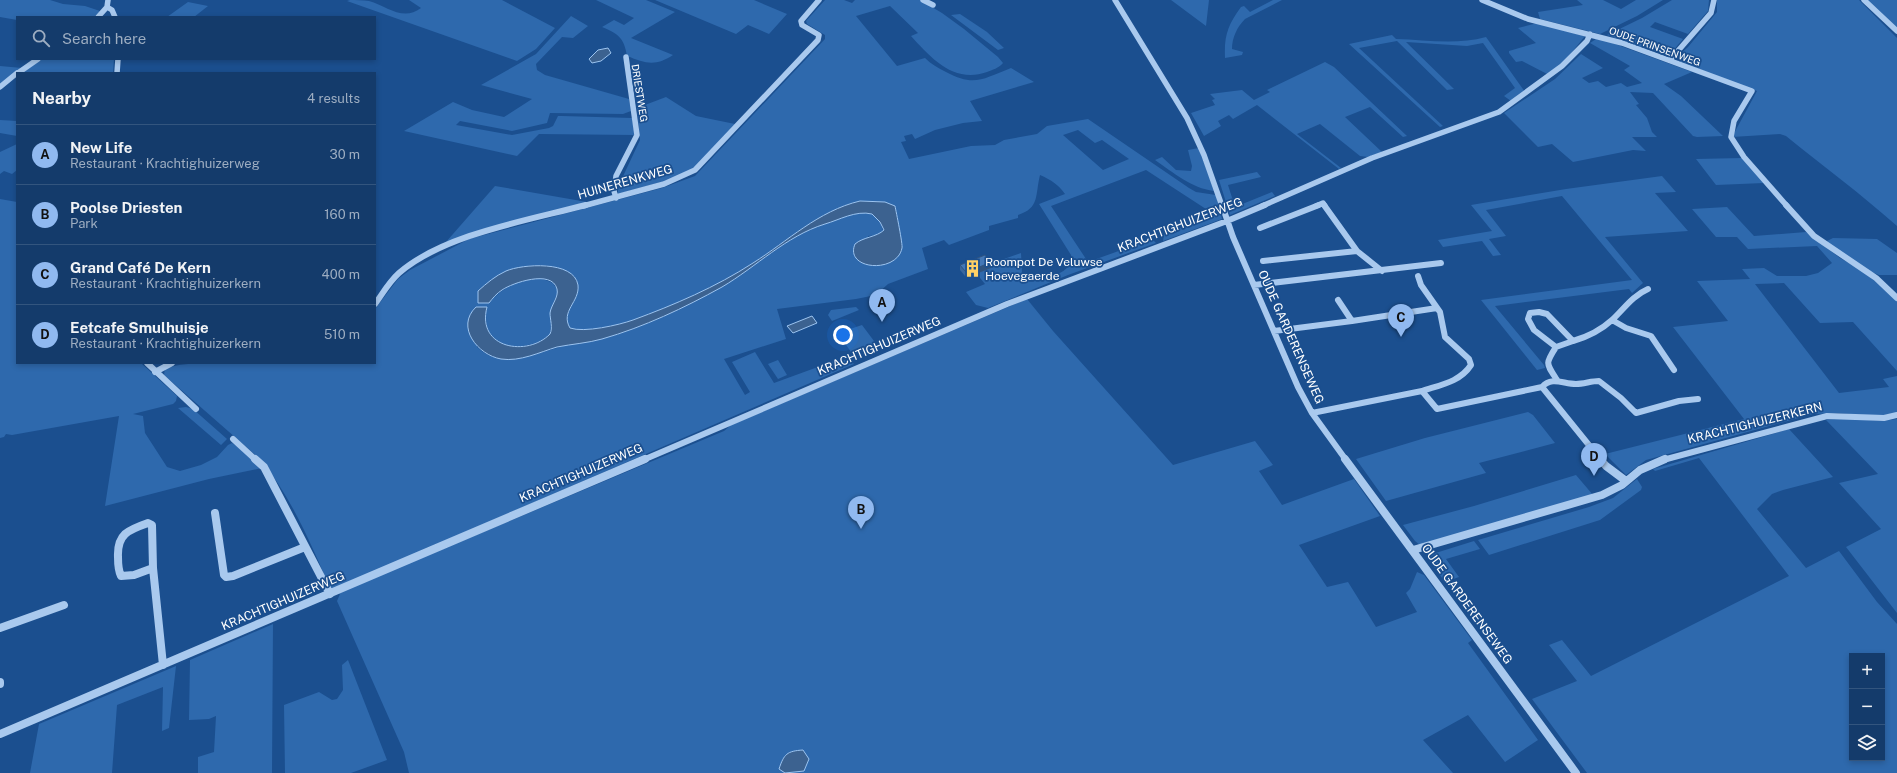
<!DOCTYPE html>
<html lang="en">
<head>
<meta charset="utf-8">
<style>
  :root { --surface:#143b6b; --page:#1d4271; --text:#f1f3f6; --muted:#9dadc1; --line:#33557e; --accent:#90b9f0 }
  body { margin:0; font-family:"Public Sans",sans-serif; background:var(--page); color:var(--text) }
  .controls { position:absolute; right:12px; bottom:12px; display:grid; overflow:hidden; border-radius:0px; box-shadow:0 2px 6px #0003 }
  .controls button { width:36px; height:36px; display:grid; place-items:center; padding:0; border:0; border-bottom:1px solid var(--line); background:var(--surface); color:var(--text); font:20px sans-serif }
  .you { position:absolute; left:843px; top:335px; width:14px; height:14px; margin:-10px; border:3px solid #fff; border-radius:50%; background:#1a73e8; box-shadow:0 0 0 6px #1a73e833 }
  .badge { display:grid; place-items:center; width:26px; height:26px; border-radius:50%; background:var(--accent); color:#111; font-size:13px; font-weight:700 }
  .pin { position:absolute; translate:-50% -33px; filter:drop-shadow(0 1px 2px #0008) }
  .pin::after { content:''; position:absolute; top:21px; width:14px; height:12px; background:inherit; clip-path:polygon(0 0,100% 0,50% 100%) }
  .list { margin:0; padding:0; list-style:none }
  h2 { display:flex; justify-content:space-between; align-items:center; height:52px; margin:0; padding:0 16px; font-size:17px }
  h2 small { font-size:13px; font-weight:400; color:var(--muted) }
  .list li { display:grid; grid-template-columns:26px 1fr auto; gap:12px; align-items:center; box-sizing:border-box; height:60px; padding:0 16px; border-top:1px solid var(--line) }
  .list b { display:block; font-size:15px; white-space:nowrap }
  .list p { margin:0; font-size:13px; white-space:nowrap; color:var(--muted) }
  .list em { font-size:13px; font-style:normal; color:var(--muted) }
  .icon { flex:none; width:22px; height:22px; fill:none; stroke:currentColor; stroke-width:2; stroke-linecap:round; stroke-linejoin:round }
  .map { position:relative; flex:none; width:1897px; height:773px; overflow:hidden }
  .search { position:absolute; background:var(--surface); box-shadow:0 2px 6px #0003; left:16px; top:16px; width:360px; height:44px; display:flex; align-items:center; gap:10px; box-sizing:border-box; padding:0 14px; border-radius:0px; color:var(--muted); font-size:15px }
  .panel { position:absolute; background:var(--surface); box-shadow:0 2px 6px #0003; left:16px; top:72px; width:360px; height:292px; border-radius:0px }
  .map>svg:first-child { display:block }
</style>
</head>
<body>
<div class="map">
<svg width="1897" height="773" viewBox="0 0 1897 773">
  <rect width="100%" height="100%" fill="#1b4f8f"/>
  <!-- green -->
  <path fill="#2e69ad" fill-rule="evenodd" d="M0 0H50L63 4 85 6 100 11 94 17H17V20L0 17Z
    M350 0C356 0 363 0 369 1 387 6 403 22 421 8L409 0H502L555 28 536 49 517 61 347 1Z
    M596 0H646L675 12 631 38 673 55C655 67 645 63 627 56 624 38 619 34 602 27L614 20 624 25 634 18Z
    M655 0H754L787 14 769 34 748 25 736 34Z
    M825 0H844L852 3 855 0H920L942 13 964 29 998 57 1003 63C999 68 992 70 987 72 954 84 931 58 911 36L918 33 890 6 856 16 897 66 925 58C931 64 938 68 946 72 974 87 983 79 1011 68L1034 82 970 101 982 121 963 123 935 130 915 139 912 134 904 136 906 141 901 142 909 159 971 146 995 145 1004 140 1037 134 1047 126 1088 119 1189 188 1196 192 1216 195 1222 219 1163 241 1164 234 1211 217 1209 211 1146 170 1051 206 1088 262 1152 239 1156 243 1068 275 988 308 976 305 966 292 985 284 976 273 992 267 990 264 1021 253 1022 273C1040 278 1062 280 1072 261L1071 255 1039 204 1065 194C1058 184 1051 180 1040 175 1035 195 1040 208 1018 215V218L989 226V230L949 245 944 240 922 248 928 269 888 284 876 295 856 299 777 309 786 339 724 359 745 395 750 392 732 362 755 352 774 383 837 360H850L854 364 331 590C311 544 292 498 260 459L164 375 165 368 179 365 197 363H375V309L398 279 410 270 469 239 662 188 695 176 825 39V35L807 24 806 21ZM1078 130 1095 143 1102 140 1129 159 1103 170 1063 135ZM860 201H877L897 214 898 229 901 240 886 264 871 266 868 236 877 235 883 231 880 222 872 214C856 210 839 220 825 224 786 236 756 267 721 287 684 308 643 328 602 339 587 343 571 343 557 348 530 355 500 369 477 347L486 310C486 319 486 330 492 337 505 352 538 347 550 334L552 306 558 291 553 283C531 271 503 286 489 303L478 291C490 280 511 269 527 266 542 263 575 267 578 285 580 302 560 311 570 328 584 333 618 325 633 320 674 305 716 287 753 263 788 241 818 211 860 201Z
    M1171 0H1209L1206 26Z
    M1273 0H1282L1245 19C1237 27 1232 38 1232 49L1243 52 1242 55 1225 58C1224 35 1228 25 1241 7L1244 6 1250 12Z
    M1577 0H1603L1621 9 1636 0H1663L1637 16 1600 34 1540 19 1538 12 1583 5Z
    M1672 0H1709L1708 11 1688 34 1655 22 1650 27 1683 39 1671 53 1653 51 1607 35 1642 18Z
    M1717 0H1859L1897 38V226C1861 194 1823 166 1786 136L1780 134 1732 137 1757 91 1678 61 1679 55 1688 47 1717 12Z
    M1866 0H1897V29Z
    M188 2 208 6 194 17H167Z
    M960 14 987 32 1004 48 998 50 951 15Z
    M571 16 588 26 573 38 562 37 536 64 537 70 545 75 629 99 631 111 623 114 550 113 547 123 512 131 460 121 456 125 512 135 549 128 553 126 558 116H562L632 118 635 135 539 134 517 156 404 131 453 102 472 110 504 117 532 99 481 85 536 54Z
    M1537 23 1585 36 1564 62 1549 75 1522 61 1516 62 1509 53V51L1536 43 1518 28Z
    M1392 35 1396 39C1426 40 1457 45 1486 37L1525 92 1511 101 1504 96 1515 88 1483 43 1467 46 1406 42 1454 89 1447 90 1397 41 1359 48 1443 126 1440 127 1349 44Z
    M1596 39 1607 41 1692 72 1664 84 1681 96 1723 136 1697 137 1693 136 1653 93 1630 92 1639 104 1636 105 1647 118 1652 132 1657 137H1632L1646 151 1633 150 1573 162 1552 144 1538 147 1504 113 1555 79 1581 54 1603 68 1582 78 1589 83 1598 81 1606 87 1621 83 1627 87 1642 83 1624 70 1630 66 1590 43Z
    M42 59H114L113 73H22Z
    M1325 62 1334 67 1407 136 1403 137 1370 107 1345 117 1382 152 1368 157 1360 156 1320 124 1297 134 1341 168 1339 169 1257 105 1233 119 1229 115 1218 121 1221 126 1204 136 1191 113 1215 105 1212 100 1215 99 1210 94 1242 90 1254 100 1270 92 1267 90Z
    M0 66 22 68 0 84Z
    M666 97 696 116 735 124 689 173 679 177 618 194V187L640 140 637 108Z
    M0 120 17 121V136L0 133Z
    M17 144V170L12 174 4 171 0 174V152Z
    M1199 148 1214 191C1191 188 1174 173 1155 160L1162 157 1176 170 1191 171 1192 166 1188 150Z
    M1742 158 1764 183 1716 185 1696 159Z
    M1257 172 1261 177 1228 185 1235 207 1272 192 1275 196 1230 215 1219 180Z
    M1662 176 1676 192 1655 193 1688 231 1605 237 1643 283 1632 293 1629 289 1495 306 1544 365 1545 368 1537 370 1481 300 1632 280 1562 196 1486 210 1506 236 1489 239 1501 255 1493 256 1482 241 1443 247 1438 240 1492 231 1471 205 1566 189Z
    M495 186 587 202 446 242Z
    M0 199 17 202V363L142 364 177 396 176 401 173 404 133 414 143 416 145 433 167 467 180 471 201 465 217 457 228 445 232 443 237 446 262 468 209 479 105 506 119 416 12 435 6 434 4 437 0 438Z
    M1727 207 1754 236 1806 232 1840 258 1863 271 1897 300V371L1853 322 1820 323 1784 283 1755 284 1839 393 1889 387 1883 379 1897 376V413L1878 416 1837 413 1813 414 1657 457 1646 460 1626 475 1605 454 1744 419 1673 327 1728 321 1697 281 1750 279 1742 269 1764 268 1777 276H1806L1818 273 1832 263 1817 246 1748 249 1737 237H1716L1692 209Z
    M1833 238 1877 239 1897 253V275H1879L1869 271 1829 245 1827 241Z
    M1027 299 1053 331 1173 465 1255 441 1273 465 1259 471 1282 505 1354 479 1380 516 1299 545 1327 587 1348 582 1376 627 1417 612 1406 593 1410 589 1417 572 1424 575 1472 640 1468 643 1538 740 1505 762 1468 715 1423 740 1453 773H409L404 752 337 601 340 594 338 593 724 431 731 425Z
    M856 307 859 310 832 321 828 315 831 310Z
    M862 325 877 345 853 355 838 333Z
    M778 360 787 375 778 379 768 364Z
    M186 407 193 409 227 439 221 445 178 408Z
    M1528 412 1533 415 1555 443 1479 463 1486 473 1386 501 1356 459 1425 438Z
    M1842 418 1882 421 1897 419V613L1846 547 1881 529 1839 483 1878 474 1826 420Z
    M1789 429 1833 477 1783 490 1772 494 1757 509 1806 568 1839 551 1877 602 1897 624V773H1587L1532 699 1577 681 1549 645 1562 640 1591 676 1789 576 1699 458 1655 471 1653 469ZM1852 656H1882V758H1852Z
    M1576 475 1593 495 1420 545 1415 541 1403 525 1474 506Z
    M1637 479 1642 487 1641 490 1600 520 1489 555 1478 540 1589 507 1613 498Z
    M1474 541 1480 549 1446 559 1459 577 1445 582 1426 556Z
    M273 624 272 773H198V757L214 752 216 716 209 719 189 720 190 660Z
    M348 660 387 760 351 773H285L284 705 319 692 332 700 337 699 343 690 342 665Z
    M176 666 169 728 162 731 163 687 117 705 112 773H30L39 724Z"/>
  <!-- water -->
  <path fill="#3c6290" stroke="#9cc4f0" d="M608 48 611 53 601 61 592 63 589 59 598 50Z
    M860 201 885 202 895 206C896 211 903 245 902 248 897 274 844 270 855 244 863 237 877 237 884 230L880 222 872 214C856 210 839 220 825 224 786 236 756 267 722 287 684 308 644 327 602 339 588 343 572 344 557 347 540 352 520 362 501 359 478 355 455 327 476 307H487C476 349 528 357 550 334 553 328 550 319 550 313 551 305 559 297 557 289 552 269 512 283 502 290 497 293 492 299 489 303H478V291C487 283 495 276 506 271 522 264 574 260 578 285 580 302 560 311 570 328 584 333 619 325 633 320 674 305 716 287 753 263 788 241 818 211 860 201Z
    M812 316 817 323 793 333 787 326Z
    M803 750 809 759 804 771 785 773 779 769C784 754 787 751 803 750Z"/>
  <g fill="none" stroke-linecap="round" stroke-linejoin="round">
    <!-- minor-far2 -->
    <path stroke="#a9c9ee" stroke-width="5.5" d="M923 0 933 5
      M1115 0 1187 118 1204 155 1222 206
      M1482 0 1528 19 1622 43 1752 91 1734 121 1731 137 1744 157 1787 206
      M1864 0 1897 31
      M107 7 112 10 115 17
      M98 17 107 7 108 0
      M1670 60 1711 13 1714 0
      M18 73 38 59
      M117 73 118 59
      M0 87 17 73
      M616 198 614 191 616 176 637 135 626 57
      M583 206 664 184 695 170 818 40 819 35 802 25 801 21 819 0
      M1262 206 1372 158 1499 112 1562 66 1587 41 1590 34
      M1316 206 1323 203 1325 206"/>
    <!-- minor-far1 -->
    <path stroke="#a9c9ee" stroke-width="6" d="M1222 205 1233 237 1298 387 1312 413 1346 460
      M1324 205 1357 251
      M1786 205 1814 236 1876 278 1897 298
      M1260 228 1319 205
      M1263 261 1357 251 1382 271
      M1418 276 1421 285 1440 312 1445 337 1469 359 1471 365C1460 382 1440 385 1422 391
      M1254 285 1441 263
      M375 304C383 293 389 282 399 273 444 234 530 220 586 205
      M1539 312 1547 314 1573 341 1556 347 1534 330 1528 319 1530 313Z
      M1612 320 1626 328 1651 336 1674 370
      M1352 321 1437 308
      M1274 331 1352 321 1338 300
      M1573 341C1587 337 1601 330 1612 320 1624 309 1632 296 1648 289
      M1556 347C1545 364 1546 363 1557 380
      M147 363 196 409
      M155 372 172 363
      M1312 413 1422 391 1437 409 1542 387
      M233 439 256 460
      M643 460 1007 304 1227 221 1265 205
      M1601 460 1542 387C1552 376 1563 384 1576 384 1584 384 1591 381 1599 381L1621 398 1636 413 1679 401 1698 399
      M1663 460 1827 416 1884 418 1897 415"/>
    <!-- minor -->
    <path stroke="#a9c9ee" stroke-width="8" d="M255 459 264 467 330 594
      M1345 459 1576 773
      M1600 459 1606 466 1626 481
      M215 513 224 575 226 577 233 576 305 547
      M148 523 152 525 153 568 134 575 121 576C118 570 118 564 118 557 117 534 128 530 148 523Z
      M1413 550 1602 495 1622 485 1640 470 1665 459
      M153 568 163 665
      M0 628 64 605
      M0 682V684
      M0 734 645 459"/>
  </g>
  <!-- wall -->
  <path fill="#3a679d" d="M960 265 991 268 968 277 965 276 960 270Z"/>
  <!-- shaded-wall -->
  <path fill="#305480" d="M991 262V268L968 277V272Z"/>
  <!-- building -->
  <path fill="#4478b7" stroke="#305480" d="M985 255 991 262 968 272 965 271 960 265Z"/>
  <!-- icons -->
  <defs>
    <symbol id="building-bare" viewBox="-9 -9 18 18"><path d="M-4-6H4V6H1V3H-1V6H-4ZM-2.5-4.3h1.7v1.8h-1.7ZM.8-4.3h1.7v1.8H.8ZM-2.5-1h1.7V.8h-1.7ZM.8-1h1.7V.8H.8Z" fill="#ffd166" stroke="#1b4f8f" stroke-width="2.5" paint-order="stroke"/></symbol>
  </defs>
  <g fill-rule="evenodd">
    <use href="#building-bare" x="960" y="256" width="25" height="25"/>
  </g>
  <g text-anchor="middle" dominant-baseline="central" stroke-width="3.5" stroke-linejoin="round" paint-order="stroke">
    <!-- far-street labels -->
    <g font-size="10" fill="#fff" stroke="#1b4f8f">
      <text transform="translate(1655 46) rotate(20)">OUDE PRINSENWEG</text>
      <text transform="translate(640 93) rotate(81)">DRIESTWEG</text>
    </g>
    <!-- street labels -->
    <g font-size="12" fill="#fff" stroke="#1b4f8f">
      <text transform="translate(625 182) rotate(-16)">HUINERENKWEG</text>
      <text transform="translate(1180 225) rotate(-21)">KRACHTIGHUIZERWEG</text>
      <text transform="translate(1291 337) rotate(66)">OUDE GARDERENSEWEG</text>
      <text transform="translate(879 346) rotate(-23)">KRACHTIGHUIZERWEG</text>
      <text transform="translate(1755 423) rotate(-14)">KRACHTIGHUIZERKERN</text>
      <text transform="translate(581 473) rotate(-23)">KRACHTIGHUIZERWEG</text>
      <text transform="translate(283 601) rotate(-23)">KRACHTIGHUIZERWEG</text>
      <text transform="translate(1467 604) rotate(54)">OUDE GARDERENSEWEG</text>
    </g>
    <!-- poi labels -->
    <g font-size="12" fill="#fff" stroke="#1b4f8f" text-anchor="start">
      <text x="985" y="262">Roompot De Veluwse<tspan x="985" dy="14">Hoevegaerde</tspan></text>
    </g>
  </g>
</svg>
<div class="controls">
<button>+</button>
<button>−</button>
<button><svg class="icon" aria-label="layers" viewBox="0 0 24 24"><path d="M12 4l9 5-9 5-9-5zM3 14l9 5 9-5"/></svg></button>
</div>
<div class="you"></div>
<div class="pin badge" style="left:882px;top:322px">A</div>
<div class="pin badge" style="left:861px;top:529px">B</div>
<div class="pin badge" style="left:1401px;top:337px">C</div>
<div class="pin badge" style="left:1594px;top:476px">D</div>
<div class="search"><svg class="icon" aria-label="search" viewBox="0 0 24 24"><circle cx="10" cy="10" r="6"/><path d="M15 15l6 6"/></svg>Search here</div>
<section class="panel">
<h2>Nearby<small>4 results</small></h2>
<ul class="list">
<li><span class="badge">A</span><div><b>New Life</b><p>Restaurant · Krachtighuizerweg</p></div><em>30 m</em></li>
<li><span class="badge">B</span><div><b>Poolse Driesten</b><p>Park</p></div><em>160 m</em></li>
<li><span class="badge">C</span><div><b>Grand Café De Kern</b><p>Restaurant · Krachtighuizerkern</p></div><em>400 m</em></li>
<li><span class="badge">D</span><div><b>Eetcafe Smulhuisje</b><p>Restaurant · Krachtighuizerkern</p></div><em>510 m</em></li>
</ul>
</section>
</div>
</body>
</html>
